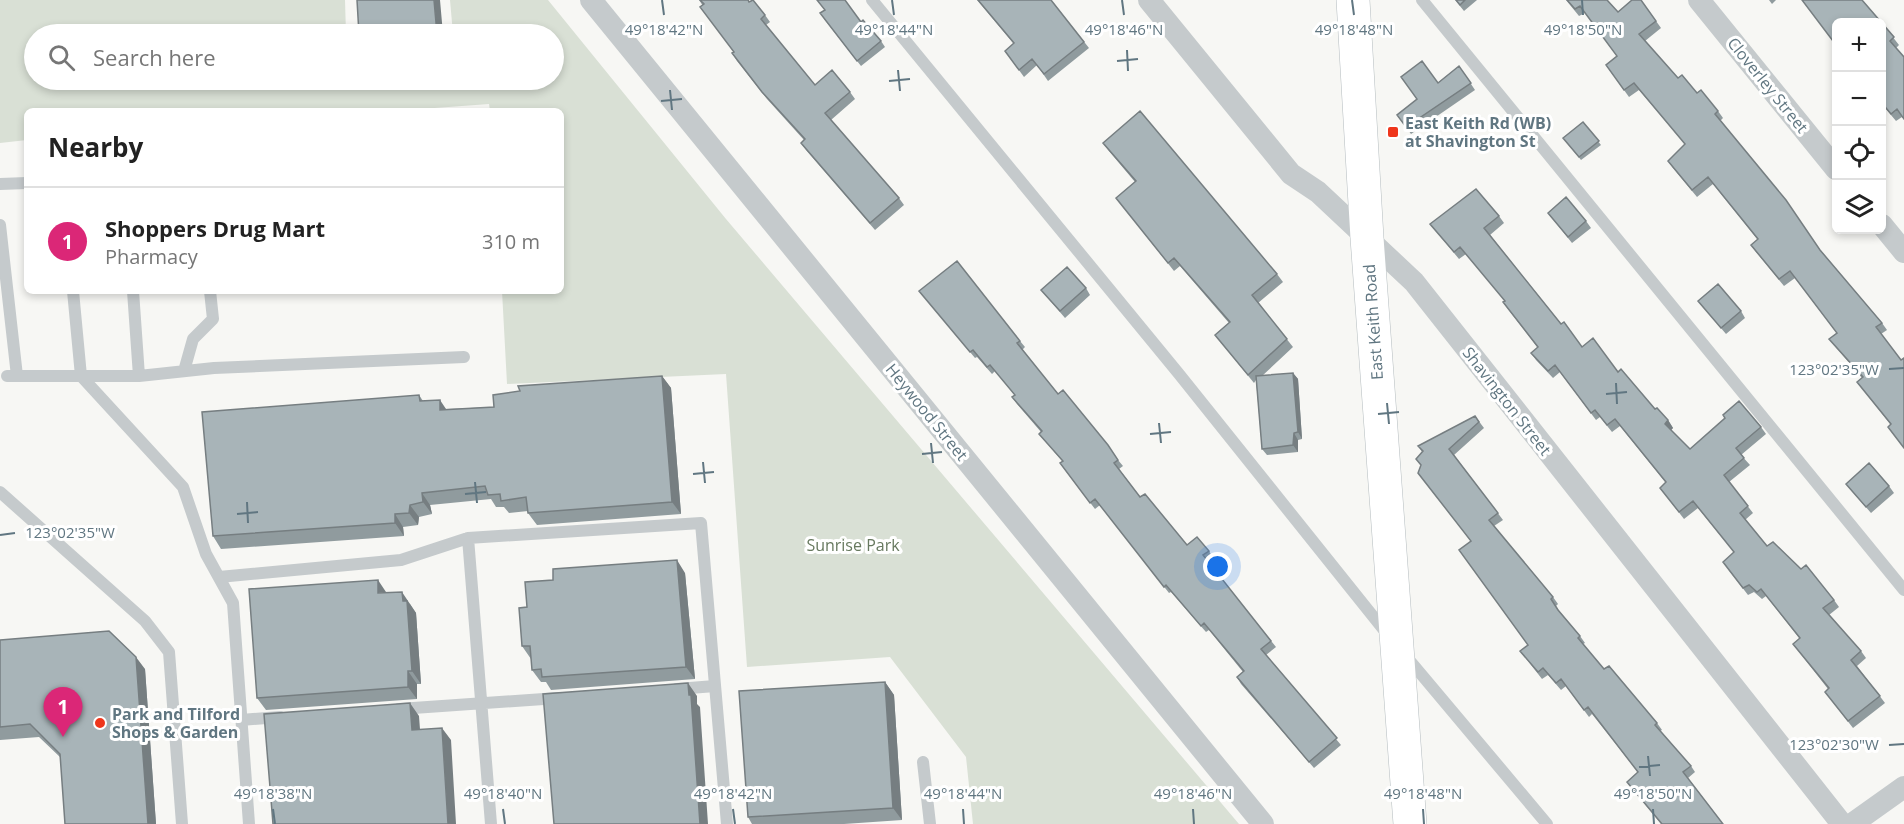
<!DOCTYPE html>
<html lang="en">
<head>
<meta charset="utf-8">
<style>
  :root { --surface:#fff; --page:#f6f6f6; --text:#222; --muted:#767676; --line:#e0e0e0; --accent:#db2777 }
  body { margin:0; font-family:"Open Sans",sans-serif; background:var(--page); color:var(--text) }
  .controls { position:absolute; right:18px; top:18px; display:grid; overflow:hidden; border-radius:9px; box-shadow:0 3px 9px #0003 }
  .controls button { width:54px; height:54px; display:grid; place-items:center; padding:0; border:0; border-bottom:2px solid var(--line); background:var(--surface); color:var(--text); font:30px sans-serif }
  .you { position:absolute; left:1218px; top:567px; width:21px; height:21px; margin:-15px; border:4px solid #fff; border-radius:50%; background:#1a73e8; box-shadow:0 0 0 9px #1a73e833 }
  .badge { display:grid; place-items:center; width:39px; height:39px; border-radius:50%; background:var(--accent); color:#fff; font-size:20px; font-weight:700 }
  .pin { position:absolute; translate:-50% -50px; filter:drop-shadow(0 2px 3px #0008) }
  .pin::after { content:''; position:absolute; top:32px; width:21px; height:18px; background:inherit; clip-path:polygon(0 0,100% 0,50% 100%) }
  .list { margin:0; padding:0; list-style:none }
  h2 { display:flex; justify-content:space-between; align-items:center; height:78px; margin:0; padding:0 24px; font-size:26px }
  h2 small { font-size:20px; font-weight:400; color:var(--muted) }
  .list li { display:grid; grid-template-columns:39px 1fr auto; gap:18px; align-items:center; box-sizing:border-box; height:108px; padding:0 24px; border-top:2px solid var(--line) }
  .list b { display:block; font-size:22px; white-space:nowrap }
  .list p { margin:0; font-size:20px; white-space:nowrap; color:var(--muted) }
  .list em { font-size:20px; font-style:normal; color:var(--muted) }
  .icon { flex:none; width:33px; height:33px; fill:none; stroke:currentColor; stroke-width:2; stroke-linecap:round; stroke-linejoin:round }
  .map { position:relative; flex:none; width:1904px; height:824px; overflow:hidden }
  .search { position:absolute; background:var(--surface); box-shadow:0 3px 9px #0003; left:24px; top:24px; width:540px; height:66px; display:flex; align-items:center; gap:15px; box-sizing:border-box; padding:0 21px; border-radius:33px; color:var(--muted); font-size:22px }
  .panel { position:absolute; background:var(--surface); box-shadow:0 3px 9px #0003; left:24px; top:108px; width:540px; height:186px; border-radius:9px }
  .map>svg:first-child { display:block }
</style>
</head>
<body>
<div class="map">
<svg width="1904" height="824" viewBox="0 0 1904 824">
  <rect width="100%" height="100%" fill="#f7f7f4"/>
  <!-- green -->
  <path fill="#d9e0d5" d="M0 0H345L346 34H34V80H554V34H453L450 0H548L726 219 1239 824H973L966 757 890 657 747 667 726 374 507 384 502 291H561V111H490L489 104 394 111H27V140L0 143Z"/>
  <g fill="none" stroke-linecap="round" stroke-linejoin="round">
    <defs>
      <path id="secondary" d="M1353 0 1367 238 1410 824"/>
    </defs>
    <!-- secondary casing -->
    <use href="#secondary" stroke="#b4bcbf" stroke-width="34"/>
    <!-- service -->
    <path stroke="#c5cacc" stroke-width="12" d="M872 0 1179 374 1388 635
      M1422 0 1904 590
      M0 184 27 183
      M0 225 17 376
      M73 291 81 376 183 487 206 554 233 603 249 824
      M133 291 139 376
      M184 371 193 339 213 319 210 291
      M7 376H139L214 368 464 357
      M0 492 145 621 169 652 182 824
      M468 538 491 824
      M219 577 401 560 468 538 701 523 727 824
      M1405 655 1547 824
      M677 689 715 686
      M399 709 558 698
      M241 720 280 717
      M923 762 930 824"/>
    <!-- minor -->
    <path stroke="#c5cacc" stroke-width="22" d="M591 0 1263 824
      M1149 0 1291 174 1318 192 1414 282 1842 824
      M1699 0 1836 169
      M1882 225 1904 252
      M1852 824 1904 787"/>
    <!-- secondary -->
    <use href="#secondary" stroke="#fff" stroke-width="33"/>
  </g>
  <!-- wall -->
  <path fill="#909b9e" d="M699 0H748L765 15 770 22 766 25 815 85 850 92 855 99 831 120 899 198 904 205 875 230 806 150 801 143 804 140 767 99 737 61 732 53 734 52Z
    M977 0H1051L1089 48 1048 81 1037 65 1024 77 1005 51 1014 44Z
    M1455 0H1477L1464 11Z
    M1566 0H1607L1618 12 1641 0 1661 28 1645 41 1678 78 1697 93 1718 111 1723 118 1720 121 1820 250 1882 323 1887 330 1881 334 1901 360 1904 358V448L1888 427 1891 425 1857 382 1862 378 1829 339 1837 333 1795 278 1784 286 1756 252 1751 245 1758 240 1713 184 1697 197 1673 168 1668 161 1685 144 1639 90 1629 97 1606 65 1617 56 1585 13 1579 16Z
    M1769 0H1776L1772 4Z
    M824 19 861 22 881 41 885 47 861 66Z
    M1881 22 1899 45 1896 48 1904 57V119L1902 117 1896 121 1881 103Z
    M1459 66 1475 90 1411 134 1397 115Z
    M1583 122 1601 145 1581 160 1563 138Z
    M1103 143 1277 274 1283 282 1258 303 1293 347 1262 376 1293 373 1298 379 1302 439 1298 440V452L1267 455 1262 449 1256 380 1254 383 1215 335 1229 323 1180 266 1174 271 1116 198 1135 182 1109 151Z
    M1548 213 1586 221 1591 228 1572 243Z
    M1499 216 1504 223 1490 235 1561 324 1582 347 1618 372 1655 409 1668 420 1673 428 1671 430 1690 449 1761 427 1766 434 1741 455 1750 465 1729 482 1753 513 1745 520 1767 546 1801 569 1834 600 1839 607 1829 615 1861 651 1866 658 1857 666 1885 703 1853 728 1825 692 1828 689 1793 644 1800 639 1766 596 1762 599 1754 592 1748 595 1728 569 1734 552 1698 508 1684 519 1660 488 1666 483 1620 426 1612 432 1600 417 1596 420 1560 372 1553 378 1536 360 1531 353 1538 348 1508 309 1503 302 1505 301 1466 254 1459 259 1430 224Z
    M1086 288 1090 295 1065 318 1041 290Z
    M919 291 1020 341 1025 347 1022 350 1058 394 1118 460 1123 466 1119 469 1140 497 1187 545 1209 551 1213 558 1208 562 1276 647 1266 655 1341 745 1314 768 1241 684 1237 677 1243 672 1209 630 1206 632 1171 592 1169 593 1100 505 1095 509 1065 470 1062 461 1039 434 1041 432 1017 404 1012 397 1015 395 995 371 992 374 977 357 975 358Z
    M1698 301 1741 311 1745 318 1726 334Z
    M662 376 671 388 681 514 537 525 528 513V511L509 513 504 507H496L491 499 430 505 432 514 419 517 418 525 403 527 404 536 221 549 213 536 419 395 423 401 446 409 494 407Z
    M1475 416 1484 428 1454 455 1503 520 1494 526 1553 597 1558 604 1556 606 1560 612 1580 636 1585 643 1583 644 1604 669 1657 723 1662 730 1660 731 1691 766 1695 772 1688 778 1723 824H1661L1627 782 1638 772 1592 714 1589 717 1566 686 1561 690 1548 675 1542 679 1520 651 1528 645 1471 541 1418 473 1421 465 1422 452 1418 446Z
    M1846 484 1889 486 1894 493 1871 513Z
    M685 573 695 679 551 690 546 682H541L532 670 531 659 522 646 527 607Z
    M386 593 410 604 416 613 421 684H417V699L266 710 257 698Z
    M0 640 145 669 156 824H65L61 758 39 737 0 740Z
    M885 682 894 695 902 820 844 824H752L748 817Z"/>
  <!-- shaded-wall -->
  <path fill="#767e81" d="M434 0H440L443 34H437Z
    M1293 373 1298 379 1302 439 1298 432Z
    M662 376 671 388 681 514 672 502Z
    M440 400 448 412 440 410Z
    M1668 420 1673 428 1670 431 1665 424Z
    M1294 433 1298 440V452L1293 445Z
    M422 493 430 505 432 514 423 502Z
    M410 505 419 517 418 525 409 513Z
    M395 514 403 527 404 536 395 523Z
    M677 560 685 573 695 679 686 667Z
    M378 580 386 592 378 593Z
    M402 592 416 613 421 684 412 671Z
    M136 657 145 669 156 824H148Z
    M408 671 417 684V699L408 687Z
    M885 682 894 695 902 820 893 808Z
    M688 683 697 696V704L700 707 708 824H700Z
    M410 703 419 716 421 743 412 730Z
    M442 728 451 740 456 824H448Z"/>
  <!-- building -->
  <path fill="#a8b4b8" stroke="#767e81" stroke-width="1.5" d="M357 0H434L437 34H359Z
    M700 0H748L749 2 753 0 765 15 761 19 815 85 832 70 850 92 825 113 899 198 870 223 801 143 805 139 762 92 732 53 734 52 700 7 704 4Z
    M817 0H845L861 22 863 20 881 41 857 61 820 13 825 10Z
    M978 0H1051L1084 42 1044 74 1032 59 1019 70 1005 51 1014 43Z
    M1456 0H1465L1460 5Z
    M1567 0H1607L1618 12 1632 0H1641L1656 21 1639 34 1678 78 1682 75 1697 93 1701 90 1718 111 1715 114 1786 200 1820 250 1882 323 1876 327 1901 360 1904 358V448L1888 427 1891 424 1857 382 1863 377 1829 339 1837 333 1790 271 1779 279 1751 245 1758 239 1708 177 1692 190 1668 161 1685 144 1634 83 1624 90 1606 65 1617 56 1580 6 1575 9Z
    M1802 0H1862L1894 37 1890 41 1904 57V119L1897 109 1891 114 1881 102V22H1836V45Z
    M1422 61 1438 83 1459 66 1471 83 1406 127 1397 115 1417 99 1401 77Z
    M1140 111 1277 274 1252 295 1287 339 1248 375 1215 335 1230 322 1174 258 1168 263 1116 198 1136 181 1103 143Z
    M1583 122 1599 141 1579 157 1563 138Z
    M1476 189 1499 216 1484 228 1561 324 1564 322 1582 347 1593 338 1618 372 1621 369 1655 409 1657 408 1668 420 1665 424 1690 449 1725 418 1723 415 1739 401 1761 427 1736 448 1744 458 1724 475 1748 506 1740 513 1767 546 1773 542 1801 569 1806 565 1834 600 1823 608 1861 651 1851 660 1880 696 1848 721 1825 692 1829 688 1793 644 1800 638 1761 589 1757 592 1749 585 1743 588 1723 562 1734 552 1693 501 1679 512 1660 488 1666 482 1615 419 1607 425 1595 410 1591 413 1555 365 1548 371 1531 353 1538 347 1503 302 1505 301 1460 247 1454 252 1430 224Z
    M1566 197 1586 221 1568 237 1548 213Z
    M957 261 1020 341 1017 343 1058 394 1063 390 1108 445 1118 460 1114 463 1140 497 1145 494 1187 545 1197 537 1209 551 1203 555 1271 641 1261 649 1337 738 1309 762 1237 677 1244 671 1204 623 1201 626 1166 585 1164 587 1095 499 1090 503 1060 463 1063 461 1039 434 1042 431 1012 397 1015 395 990 365 987 367 973 350 970 352 919 291Z
    M1067 267 1086 288 1060 311 1041 290Z
    M1718 284 1741 311 1721 328 1698 301Z
    M1293 373 1298 432 1294 433 1293 445 1262 449 1256 376Z
    M662 376 672 502 528 513 526 497 501 501 500 494 488 495 485 486 422 493 423 502 410 505 409 513 395 514V523L213 536 202 412 419 395 420 401 440 400V410L494 407 493 395 520 391 518 386Z
    M1475 416 1479 422 1449 449 1498 513 1489 520 1553 597 1551 599 1558 610 1580 636 1578 638 1604 669 1609 666 1657 723 1655 725 1691 766 1683 772 1723 824H1662L1627 782 1638 772 1588 707 1584 710 1561 679 1556 683 1543 668 1538 672 1520 651 1528 645 1459 550 1471 541 1418 473 1421 465 1416 459 1423 451 1418 446Z
    M1869 463 1889 486 1866 507 1846 484Z
    M677 560 686 667 542 677 541 669 532 670 530 646H522L519 608 527 607 525 582 553 580V569Z
    M378 580V593L402 592 403 601H407L412 671H408V687L257 698 249 589Z
    M109 631 136 657 148 824H65L60 754 30 724 0 727V640Z
    M885 682 893 808 748 817 739 691Z
    M688 683 689 695H691L700 824H554L543 694Z
    M410 703 412 730 442 728 448 824H273L264 714Z"/>
  <!-- ticks -->
  <path fill="none" stroke="#607681" stroke-width="2" d="M662 0 664 15M892 0 894 15M1122 0 1124 15M1352 0 1354 15M1582 0 1583 15M1127 50 1128 71M1117 61 1138 59M898 70 900 91M889 81 910 79M670 90 672 110M661 101 682 99M1889 369 1904 368M1616 383 1617 404M1606 394 1627 392M1387 403 1389 424M1378 414 1399 412M1159 423 1161 443M1150 434 1171 432M931 443 933 463M922 454 942 452M703 462 705 483M693 474 714 472M475 482 477 503M465 494 486 492M247 502 248 523M237 514 258 512M0 535 15 533M1889 745 1904 744M1648 756 1650 776M1639 767 1660 765M273 809 275 824M503 809 505 824M733 809 735 824M963 809 964 824M1193 809 1194 824M1423 809 1424 824M1653 809 1654 824"/>
  <!-- markers -->
  <g fill="#ef361c" stroke="#fff" stroke-width="2">
    <rect x="1387" y="126" width="12" height="12" rx="3"/>
    <circle cx="100" cy="723" r="6"/>
  </g>
  <g text-anchor="middle" dominant-baseline="central" stroke-width="6" stroke-linejoin="round" paint-order="stroke">
    <!-- street labels -->
    <g font-size="16" fill="#607681" stroke="#fff">
      <text transform="translate(1768 85) rotate(51)">Cloverley Street</text>
      <text transform="translate(1373 322) rotate(-94)">East Keith Road</text>
      <text transform="translate(1507 401) rotate(52)">Shavington Street</text>
      <text transform="translate(927 412) rotate(51)">Heywood Street</text>
    </g>
    <!-- poi labels -->
    <g font-size="16" font-weight="bold" fill="#607681" stroke="#fff" text-anchor="start">
      <text x="1405" y="123">East Keith Rd (WB)<tspan x="1405" dy="18">at Shavington St</tspan></text>
      <text x="112" y="714">Park and Tilford<tspan x="112" dy="18">Shops &amp; Garden</tspan></text>
    </g>
    <!-- park labels -->
    <g font-size="16" fill="#67795f" stroke="#fff">
      <text x="853" y="545">Sunrise Park</text>
    </g>
  </g>
  <g font-size="15" text-anchor="middle" fill="#607681" stroke="#fff" stroke-width="6" stroke-linejoin="round" paint-order="stroke">
    <text x="664" y="35">49°18'42"N</text>
    <text x="894" y="35">49°18'44"N</text>
    <text x="1124" y="35">49°18'46"N</text>
    <text x="1354" y="35">49°18'48"N</text>
    <text x="1583" y="35">49°18'50"N</text>
    <text x="1834" y="375">123°02'35"W</text>
    <text x="70" y="538">123°02'35"W</text>
    <text x="1834" y="750">123°02'30"W</text>
    <text x="273" y="799">49°18'38"N</text>
    <text x="503" y="799">49°18'40"N</text>
    <text x="733" y="799">49°18'42"N</text>
    <text x="963" y="799">49°18'44"N</text>
    <text x="1193" y="799">49°18'46"N</text>
    <text x="1423" y="799">49°18'48"N</text>
    <text x="1653" y="799">49°18'50"N</text>
  </g>
</svg>
<div class="controls">
<button>+</button>
<button>−</button>
<button><svg class="icon" aria-label="locate" viewBox="0 0 24 24"><circle cx="12" cy="12" r="6"/><path d="M12 2v4M12 18v4M2 12h4M18 12h4"/></svg></button>
<button><svg class="icon" aria-label="layers" viewBox="0 0 24 24"><path d="M12 4l9 5-9 5-9-5zM3 14l9 5 9-5"/></svg></button>
</div>
<div class="you"></div>
<div class="pin badge" style="left:63px;top:737px">1</div>
<div class="search"><svg class="icon" aria-label="search" viewBox="0 0 24 24"><circle cx="10" cy="10" r="6"/><path d="M15 15l6 6"/></svg>Search here</div>
<section class="panel">
<h2>Nearby<small></small></h2>
<ul class="list">
<li><span class="badge">1</span><div><b>Shoppers Drug Mart</b><p>Pharmacy</p></div><em>310 m</em></li>
</ul>
</section>
</div>
</body>
</html>
